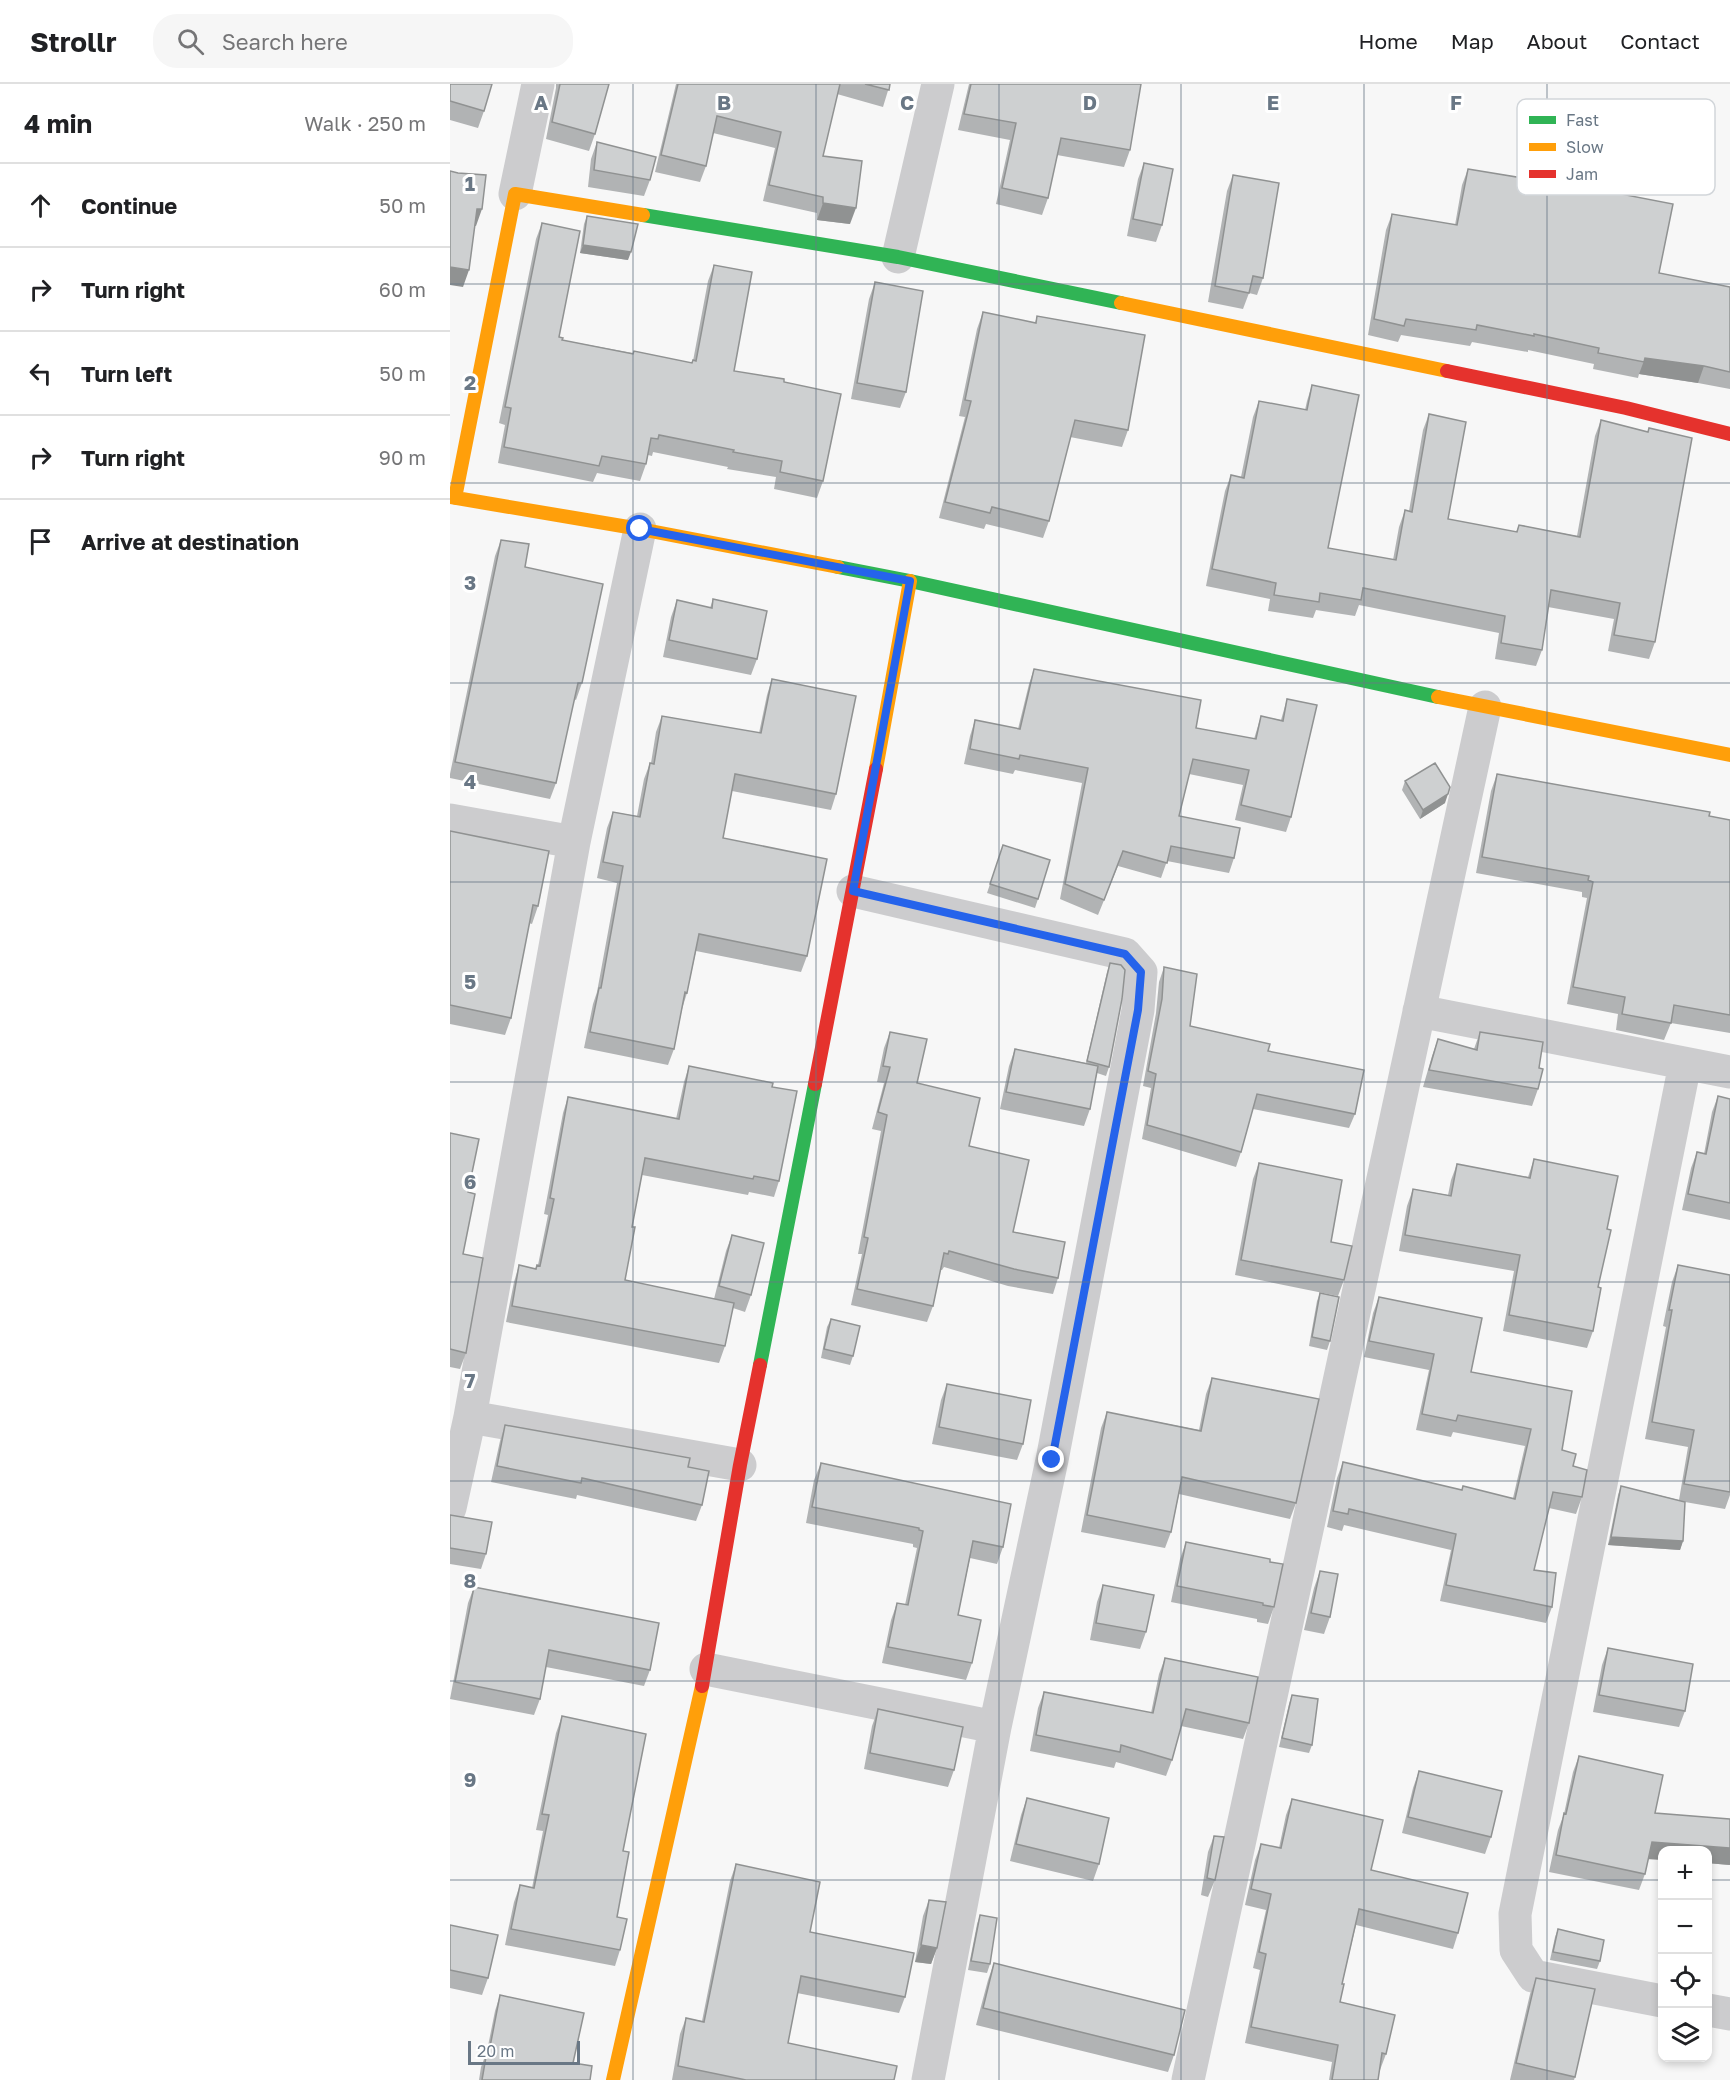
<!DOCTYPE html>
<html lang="en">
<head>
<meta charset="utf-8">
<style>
  :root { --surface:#fff; --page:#f6f6f6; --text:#202124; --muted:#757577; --line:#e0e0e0 }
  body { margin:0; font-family:"Golos Text",sans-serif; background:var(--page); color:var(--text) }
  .controls { position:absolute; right:18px; bottom:18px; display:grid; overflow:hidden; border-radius:12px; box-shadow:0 3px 9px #0003 }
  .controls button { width:54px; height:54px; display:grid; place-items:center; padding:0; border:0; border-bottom:2px solid var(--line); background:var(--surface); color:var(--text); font:30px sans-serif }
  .scale { position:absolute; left:18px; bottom:15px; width:112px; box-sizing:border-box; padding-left:6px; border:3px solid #697785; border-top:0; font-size:16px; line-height:21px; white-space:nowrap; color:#697785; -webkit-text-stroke:4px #fff; paint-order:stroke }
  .stop { position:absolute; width:18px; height:18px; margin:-14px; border:4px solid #2563eb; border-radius:50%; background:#fff }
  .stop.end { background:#2563eb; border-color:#fff; box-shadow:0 2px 6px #0008 }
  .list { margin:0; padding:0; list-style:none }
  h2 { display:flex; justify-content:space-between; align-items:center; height:78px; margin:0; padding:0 24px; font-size:26px }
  h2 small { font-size:20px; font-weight:400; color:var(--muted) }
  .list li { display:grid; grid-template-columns:39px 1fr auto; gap:18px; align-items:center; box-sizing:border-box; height:84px; padding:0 24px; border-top:2px solid var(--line) }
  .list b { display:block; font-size:22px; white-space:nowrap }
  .list em { font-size:20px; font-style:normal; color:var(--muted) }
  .icon { flex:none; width:33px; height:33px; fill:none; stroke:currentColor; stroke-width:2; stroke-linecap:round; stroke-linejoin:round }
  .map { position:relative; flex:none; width:1280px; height:1996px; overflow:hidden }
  header { display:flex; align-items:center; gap:36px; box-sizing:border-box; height:84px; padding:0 30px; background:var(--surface); border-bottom:2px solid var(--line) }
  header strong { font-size:28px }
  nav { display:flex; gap:33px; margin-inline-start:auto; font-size:21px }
  .search { width:420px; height:54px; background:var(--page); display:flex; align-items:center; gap:15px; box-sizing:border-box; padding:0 21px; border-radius:24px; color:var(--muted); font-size:22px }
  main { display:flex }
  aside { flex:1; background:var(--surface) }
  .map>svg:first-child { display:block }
</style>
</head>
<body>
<header>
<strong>Strollr</strong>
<div class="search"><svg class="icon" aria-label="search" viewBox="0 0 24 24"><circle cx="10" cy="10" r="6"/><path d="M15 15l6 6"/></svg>Search here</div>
<nav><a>Home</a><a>Map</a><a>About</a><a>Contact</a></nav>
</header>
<main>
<aside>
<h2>4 min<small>Walk · 250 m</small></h2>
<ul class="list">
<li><svg class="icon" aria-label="ahead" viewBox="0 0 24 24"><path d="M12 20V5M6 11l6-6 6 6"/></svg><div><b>Continue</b></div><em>50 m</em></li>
<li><svg class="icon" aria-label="right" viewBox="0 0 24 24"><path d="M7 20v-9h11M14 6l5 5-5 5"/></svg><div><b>Turn right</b></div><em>60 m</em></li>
<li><svg class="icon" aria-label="left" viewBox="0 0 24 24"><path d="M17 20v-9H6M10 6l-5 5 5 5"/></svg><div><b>Turn left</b></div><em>50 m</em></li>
<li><svg class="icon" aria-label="right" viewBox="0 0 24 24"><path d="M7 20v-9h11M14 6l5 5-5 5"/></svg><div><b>Turn right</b></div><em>90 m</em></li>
<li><svg class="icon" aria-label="arrive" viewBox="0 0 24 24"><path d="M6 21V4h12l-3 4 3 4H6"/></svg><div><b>Arrive at destination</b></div></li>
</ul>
</aside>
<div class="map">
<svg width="1280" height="1996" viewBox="0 0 1280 1996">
  <rect width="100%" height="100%" fill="#f7f7f7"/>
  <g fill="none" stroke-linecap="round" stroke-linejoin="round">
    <!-- street -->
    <path stroke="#ccccce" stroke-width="33" d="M65 110 88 0
      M448 173 488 0
      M0 736 124 758
      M403 807 675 870 691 888 688 926 602 1376 545 1643 478 1996
      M969 927 1280 988
      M20 1333 290 1381
      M0 1424 20 1333 124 758 190 445
      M256 1585 545 1643
      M1212 1917 1083 1892 1066 1866 1065 1830 1235 980
      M1258 1926 1280 1930
      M738 1996 1035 623"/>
    <!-- fast -->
    <path stroke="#30b455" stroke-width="14" d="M193 131 448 173 671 219
      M388 483 460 497 988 613
      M310 1281 365 1000"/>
    <!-- slow -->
    <path stroke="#ff9f0a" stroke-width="14" d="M671 219 997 287
      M0 413 190 445 388 483
      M5 414 65 110 193 131
      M988 613 1280 671
      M426 685 460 497
      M163 1996 252 1602"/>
    <!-- jam -->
    <path stroke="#e5322d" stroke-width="14" d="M997 287 1176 324 1280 350
      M365 1000 426 685
      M252 1602 290 1381 310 1281"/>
  </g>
  <!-- wall -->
  <path fill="#b1b3b4" d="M0 0 34 27 28 44 0 36Z
    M106 0H159L145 50 139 67 96 55 106 4Z
    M226 0H440L433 23 387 10 373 72 400 140 367 136V129L313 117 325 64 263 49 256 82 250 98 205 88Z
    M519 0H691L680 66 674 83 607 71 598 114 592 131 546 120 560 56 508 46Z
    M147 58 200 96 194 112 138 103 141 75Z
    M694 79 712 141 706 158 677 152 688 95Z
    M1018 85 1209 189 1280 203V305L1248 299 1189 290 1188 294 1143 285 1144 280 1078 266V268L1022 258 1020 262 951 251 948 258 918 251 936 146 942 130 1005 141 1012 101Z
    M783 91 813 194 807 211 799 209 793 225 758 218 777 107Z
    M137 132 178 176 130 169 134 140Z
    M92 139 109 253 112 256 183 269 242 279 243 277 258 197 264 181 284 287 334 298 373 397 367 414 324 405 326 393 277 385 278 383 203 368 202 372 198 371 196 380 190 397 147 389 143 398 48 379 55 341 49 339 86 155Z
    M425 198 456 308 450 324 401 315 419 215Z
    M533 228 585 239 587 232 678 346 672 363 620 353 599 437 593 454 536 440 534 445 489 434 515 333 509 332 527 245Z
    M862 301 878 464 943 476 949 443 955 426 959 427 973 346 979 330 998 435 1066 448 1069 441 1127 452 1145 352 1151 336 1198 348 1199 344 1205 558 1199 575 1158 567 1164 535 1098 523 1092 566 1086 582 1045 575 1049 549 909 521 905 532 866 526 863 534 818 527 820 515 756 502 775 407 781 391 791 393 803 333 809 317 855 326 857 317Z
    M51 456 75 483 132 599 126 616 124 615 106 699 100 715 0 694V690L45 472Z
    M263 515 307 575 301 591 213 573 221 533 227 516 260 524Z
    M584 585 746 644 804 655 811 632 831 636 837 615 841 733 836 748 785 736 793 701 739 690 729 732 784 774 779 789 717 777 711 794 668 782 648 831 610 815 632 699 565 686 563 690 514 680 520 652 525 636 568 645 579 600Z
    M322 595 386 710 381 726 282 707 273 754 357 872 351 888 246 867 237 909 232 925 224 965 218 981 134 964 143 920 147 908 167 799 147 794 157 744 163 728 187 732 194 695 200 679H201L206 648 212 632 309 649 317 611Z
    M1047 690 1280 736V949L1221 939 1214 956 1166 946 1168 930 1117 920 1137 814 1132 813V808L1026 789 1041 707Z
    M955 697 995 719 970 735 952 706Z
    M0 747 88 822 82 840 79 839 61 934 55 951 0 940Z
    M553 761 588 815 585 824 537 809Z
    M660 879 659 983 656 992 647 989 640 1025 634 1042 550 1025 559 982 565 965 636 979 657 888Z
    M714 883 740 942 818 967 905 1030 899 1044 803 1025 791 1068 786 1083 692 1055 701 1004 693 1002 706 929 709 898Z
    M440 948 467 999 519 1062 563 1148 608 1194 603 1210 558 1202 494 1183 492 1186H490L483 1222 477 1238 401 1221 412 1170H408L431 1047 422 1045 434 999 427 998 434 964Z
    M1030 948 1089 984 1088 1005 1082 1022 973 1003 982 972 988 955 1024 965Z
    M239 982 322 1003 329 1097 324 1113 299 1108 298 1111 192 1091 182 1143 175 1196 264 1215 276 1167 282 1151 301 1211 295 1228 283 1224 275 1262 269 1279 56 1238 64 1198 69 1181 85 1185 87 1181H88L98 1131 94 1130 113 1029 118 1013 226 1035 234 998Z
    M1268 1012 1280 1015V1136L1232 1126 1241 1084 1247 1068 1254 1070 1262 1028Z
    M0 1049 18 1108 13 1170 16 1269 10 1285 0 1283Z
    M1084 1075 1157 1145 1148 1203 1143 1247 1137 1264 1053 1247 1064 1187 949 1167 957 1122 963 1105 998 1111 1001 1096 1007 1080 1078 1093Z
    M809 1079 881 1158 894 1196 888 1212 785 1191 803 1095Z
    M1228 1181 1280 1191V1411L1275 1425 1235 1418 1233 1457 1230 1466 1158 1461 1168 1411 1171 1402 1229 1416 1238 1363 1195 1355 1216 1243 1213 1242 1222 1198Z
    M870 1209 880 1257 877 1266 859 1262 867 1217Z
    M929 1213 1021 1288 1112 1366 1123 1382 1132 1413 1126 1430 1099 1424 1084 1486 1102 1523 1096 1539 990 1517 1001 1466 894 1441 892 1447 877 1443 887 1394 893 1378 1012 1406 1063 1414 1075 1362 1003 1348 1001 1353 966 1346 979 1286 914 1273 923 1229Z
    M381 1235 403 1272 400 1281 371 1274 377 1243Z
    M762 1294 846 1419 840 1435 729 1410 721 1448 715 1464 631 1448 651 1344 657 1328 749 1346 756 1310Z
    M497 1300 573 1360 567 1376 482 1360 491 1316Z
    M55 1341 238 1383 252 1421 246 1437 127 1411 126 1415 41 1398 50 1357Z
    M371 1379 553 1463 547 1480 520 1474 508 1531 522 1579 516 1596 432 1579 441 1536 447 1519 455 1521 467 1464 463 1463V1460L356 1439 364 1396Z
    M0 1431 36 1470 31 1485 0 1480Z
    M736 1458 820 1478 824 1523 818 1540 807 1538V1535L721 1518 730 1475Z
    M870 1487 880 1533 874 1550 854 1546 864 1504Z
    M653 1501 696 1548 690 1565 640 1556 647 1518Z
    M24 1503 200 1586 194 1602 96 1583 90 1615 84 1631 0 1615 18 1519Z
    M1158 1564 1235 1627 1229 1643 1143 1628 1152 1581Z
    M715 1574 799 1639 793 1655 731 1642 722 1676 716 1692 666 1678 664 1684 580 1667 588 1624 594 1608 701 1629 709 1590Z
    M842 1611 862 1661 859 1669 829 1663 839 1620Z
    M428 1625 504 1686 498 1703 414 1685 422 1642Z
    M112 1632 173 1767 167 1833 170 1866 165 1882 55 1861 64 1818 70 1801 82 1804 93 1747 86 1746 106 1649Z
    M1129 1672 1205 1729 1280 1781 1257 1779V1767L1198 1775 1195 1790 1189 1806 1099 1788 1108 1746 1114 1730 1123 1688Z
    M969 1687 1041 1753 1035 1770 952 1749 963 1704Z
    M577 1714 649 1780 643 1797 560 1777 571 1731Z
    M842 1715 921 1786 1008 1849 1003 1865 906 1841 892 1900 890 1918 936 1970 930 1986H929L928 1996H879L882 1978 795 1959 810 1886 803 1884 816 1826 795 1821 805 1776 811 1760 829 1764 836 1731Z
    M764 1752 765 1796 758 1813 751 1811 758 1768Z
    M286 1780 360 1848 455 1913 449 1929 347 1909 338 1959 444 1996H222L230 1950 236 1934 252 1937 280 1797Z
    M479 1816 487 1864 481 1880 465 1878 473 1832Z
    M530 1831 540 1880 537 1889 518 1886 527 1840Z
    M0 1841 38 1894 32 1911 0 1904Z
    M1108 1845 1150 1877 1147 1885 1100 1876 1105 1853Z
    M544 1879 724 1971 718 1988 526 1941 538 1896Z
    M1086 1894 1125 1993 1124 1996H1060L1080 1910Z
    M50 1911 123 1979 140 1996H29L31 1983 37 1967 45 1927Z"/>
  <!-- shaded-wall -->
  <path fill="#909292" d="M373 119 406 124 400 140 367 136Z
    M27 125H32L26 142 21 141Z
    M133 161 181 168 178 176 130 169Z
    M0 183 19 186 13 203 0 201Z
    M1195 274 1254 282 1248 299 1189 290Z
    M998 710 995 719 970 735 973 726Z
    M1161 1453 1233 1457 1230 1466 1158 1461Z
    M1202 1758 1280 1764V1781L1257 1779V1767H1212V1776L1196 1775Z
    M471 1861 487 1864 481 1880 465 1878Z"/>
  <!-- building -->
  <path fill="#ced0d1" stroke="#909292" stroke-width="1.5" d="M0 0H42L34 27 0 17Z
    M110 0H159L145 50 102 38Z
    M228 0H390L373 72 412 77 406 124 373 119V113L319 101 331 48 267 32 256 82 211 71Z
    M415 0H440L439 6Z
    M521 0H691L680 66 611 54 598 114 552 104 566 39 514 30Z
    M147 58 206 73 200 96 144 86Z
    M694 79 723 85 712 141 683 135Z
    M1018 85 1073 94V91L1223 120 1209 189 1280 203V288L1254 282 1195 274 1194 278 1148 269 1149 264 1084 250V252L1027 241 1026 246 956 235 954 242 924 235 942 130 1007 141Z
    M0 87 8 89 36 91 32 125H27L19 186 0 183Z
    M783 91 829 99 813 194 803 192 799 209 765 202Z
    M137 132 188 140 181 168 133 161Z
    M92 139 130 147 109 253 113 254 112 256 183 270 184 267 242 279 243 276 246 277 264 181 302 188 284 287 334 295V298L391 310 373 397 330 388 332 377 283 368 284 366 209 351 208 355 201 354 196 380 152 372 149 382 54 363 61 324 55 323Z
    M425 198 473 207 456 308 407 299Z
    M533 228 586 239 587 232 695 251 678 346 625 336 599 437 542 423 540 429 495 418 521 317 515 316Z
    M862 301 909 311 878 464 946 476 955 426 962 428 979 330 1016 338 998 435 1067 448 1069 441 1130 453 1151 336 1198 348 1199 344 1242 354 1205 558 1164 551 1170 519 1101 506 1092 566 1051 559 1055 532 913 504 911 516 870 509 869 518 824 511 826 499 762 485 781 391 794 394 809 317 857 326Z
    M51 456 79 460 75 483 153 500 132 599H128L106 699 5 678Z
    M263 515 317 527 307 575 219 556 227 516 262 524Z
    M584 585 751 616 746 644 806 655 811 632 833 637 837 615 867 621 841 733 791 721 799 686 743 675 729 732 790 744 784 774 721 762 717 779 673 767 654 816 615 800 638 684 570 671 569 675 520 665 525 636 570 645Z
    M322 595 406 612 386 710 285 690 273 754 377 775 357 872 249 850 237 909 235 908 224 965 140 948 149 904H151L173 782 153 778 163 728 190 733 200 679 204 680 212 632 311 649Z
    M985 679 1000 703 998 710 973 726 955 697Z
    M1047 690 1260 728 1259 732 1280 736V931L1224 921 1221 939 1172 930 1175 913 1123 903 1143 798 1138 796 1139 792 1032 773Z
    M0 747 99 767 88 822 83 821 61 934 0 921Z
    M553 761 600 776 588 815 540 800Z
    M660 879 671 881 675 886 672 915 659 983 637 977Z
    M714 883 747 890 740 942 820 960 818 967 914 986 905 1030 807 1010 791 1068 697 1041 706 990 698 987 712 915Z
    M440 948 477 955 467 999 530 1014 519 1062 579 1076 563 1148 615 1158 608 1194 564 1185 499 1167 498 1170 494 1169 483 1222 407 1205 418 1154 414 1153 437 1031 428 1028 440 983 433 982Z
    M1030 948 1093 958 1089 984 1093 985 1088 1005 979 986 988 955 1027 966Z
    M565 965 648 982 640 1025 556 1008Z
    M239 982 323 999 322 1003 347 1007 329 1097 304 1092 303 1095 195 1074 182 1143H185L175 1196 284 1219 275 1262 62 1222 69 1181 86 1185 87 1181 90 1182 104 1115 100 1114 118 1013 229 1035Z
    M1268 1012 1280 1015V1119L1238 1110 1247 1068 1256 1070Z
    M0 1049 29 1055 18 1108 25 1110 13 1170 33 1174 16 1269 0 1265Z
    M1084 1075 1168 1092 1157 1145 1161 1146 1148 1203 1151 1204 1143 1247 1059 1231 1070 1171 955 1151 963 1105 1001 1112 1007 1080 1080 1094Z
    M809 1079 892 1096 881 1158 902 1162 894 1196 791 1176Z
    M282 1151 314 1159 301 1211 269 1202Z
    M1228 1181 1280 1191V1408L1234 1400 1244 1346 1202 1338 1222 1226H1219Z
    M870 1209 889 1213 880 1257 862 1253Z
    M929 1213 1032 1234 1021 1288 1122 1307 1112 1366 1126 1370 1123 1382 1137 1386 1132 1413 1103 1408 1084 1486 1106 1489 1102 1523 996 1501 1006 1450 899 1425 898 1430 883 1427 893 1378 1012 1406 1013 1402 1065 1415 1081 1345 1008 1331 1006 1337 972 1330 984 1270 919 1257Z
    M381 1235 410 1242 403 1272 374 1265Z
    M762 1294 869 1315 846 1419 732 1393 721 1448 637 1431 657 1328 751 1347Z
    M497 1300 581 1316 573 1360 489 1343Z
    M55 1341 240 1374 238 1383 259 1387 252 1421 132 1394 131 1399 47 1382Z
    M371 1379 561 1420 553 1463 523 1457 508 1531 531 1536 522 1579 438 1563 447 1519 458 1521 473 1447 469 1446V1444L362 1423Z
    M1171 1402 1235 1418 1233 1457 1161 1453Z
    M0 1431 42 1438 36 1470 0 1464Z
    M736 1458 820 1475V1478L833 1480 824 1523 813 1521V1519L727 1502Z
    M870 1487 888 1490 880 1533 861 1529Z
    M653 1501 704 1511 696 1548 646 1539Z
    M24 1503 209 1539 200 1586 99 1566 90 1615 5 1598Z
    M1158 1564 1243 1580 1235 1627 1149 1611Z
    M715 1574 808 1593 799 1639 736 1625 722 1676 671 1661 670 1668 586 1651 594 1608 703 1629Z
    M842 1611 868 1615 862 1661 832 1654Z
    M428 1625 513 1643 504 1686 420 1669Z
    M112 1632 196 1650 173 1767 179 1768 167 1833 177 1835 170 1866 61 1845 70 1801 84 1804 99 1731 92 1730Z
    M1129 1672 1213 1691 1205 1729 1280 1735V1764L1202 1758 1195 1790 1106 1771 1114 1729 1116 1730Z
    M969 1687 1052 1707 1041 1753 958 1733Z
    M577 1714 659 1734 649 1780 566 1760Z
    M842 1715 933 1736 921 1786 1018 1809 1008 1849 909 1825 892 1900H894L890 1918 945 1931 936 1970 932 1969 928 1996H882L888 1961 801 1943 816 1870 809 1868 821 1810 801 1805 811 1760 831 1764Z
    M764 1752 774 1753 765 1796 757 1794Z
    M286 1780 370 1798 360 1848 464 1869 455 1913 351 1892 338 1959 447 1982 444 1996H296L228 1982 236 1934 254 1938Z
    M479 1816 496 1818 487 1864 471 1861Z
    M530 1831 547 1834 540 1880 521 1877Z
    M0 1841 48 1851 38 1894 0 1886Z
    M1108 1845 1154 1856 1150 1877 1103 1868Z
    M544 1879 735 1926 724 1971 533 1924Z
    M1086 1894 1145 1905 1125 1993 1066 1979Z
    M50 1911 134 1929 123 1979 142 1982 140 1996H32L37 1967 39 1968Z"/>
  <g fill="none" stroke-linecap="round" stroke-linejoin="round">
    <!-- route -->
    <path stroke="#2563eb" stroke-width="8" d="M190 445 460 497 403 807 675 870 691 888 688 926 602 1376"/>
  </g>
  <!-- grid -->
  <path fill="none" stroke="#697785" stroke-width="1.5" stroke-opacity="0.55" d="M183 0V1996M366 0V1996M549 0V1996M731 0V1996M914 0V1996M1097 0V1996M0 200H1280M0 399H1280M0 599H1280M0 798H1280M0 998H1280M0 1198H1280M0 1397H1280M0 1597H1280M0 1796H1212M1258 1796H1280"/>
  <!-- legend -->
  <rect x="1067" y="15" width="198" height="96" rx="9" fill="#fff" stroke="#d2d6da" stroke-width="1.5"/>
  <rect x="1079" y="32" width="27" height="8" fill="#30b455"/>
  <rect x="1079" y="59" width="27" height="8" fill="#ff9f0a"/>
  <rect x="1079" y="86" width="27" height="8" fill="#e5322d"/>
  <g font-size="16" fill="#697785">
    <text x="1116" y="42">Fast</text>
    <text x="1116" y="69">Slow</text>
    <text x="1116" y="96">Jam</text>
  </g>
  <g font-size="20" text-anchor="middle" font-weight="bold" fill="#697785" stroke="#fff" stroke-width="6" stroke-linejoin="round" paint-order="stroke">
    <text x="91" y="26">A</text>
    <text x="274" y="26">B</text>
    <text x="457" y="26">C</text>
    <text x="640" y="26">D</text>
    <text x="823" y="26">E</text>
    <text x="1006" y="26">F</text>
    <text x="20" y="107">1</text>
    <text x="20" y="306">2</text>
    <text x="20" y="506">3</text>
    <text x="20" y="705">4</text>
    <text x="20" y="905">5</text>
    <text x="20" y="1105">6</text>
    <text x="20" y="1304">7</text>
    <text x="20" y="1504">8</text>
    <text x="20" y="1703">9</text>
  </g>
</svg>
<div class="controls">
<button>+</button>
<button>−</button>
<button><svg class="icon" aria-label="locate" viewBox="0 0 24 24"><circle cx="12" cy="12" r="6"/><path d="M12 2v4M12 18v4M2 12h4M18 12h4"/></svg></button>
<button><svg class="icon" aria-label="layers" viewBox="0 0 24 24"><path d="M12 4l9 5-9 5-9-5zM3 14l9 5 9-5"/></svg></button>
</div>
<div class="scale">20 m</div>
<div class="stop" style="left:190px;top:445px"></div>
<div class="stop end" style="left:602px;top:1376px"></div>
</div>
</main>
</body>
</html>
